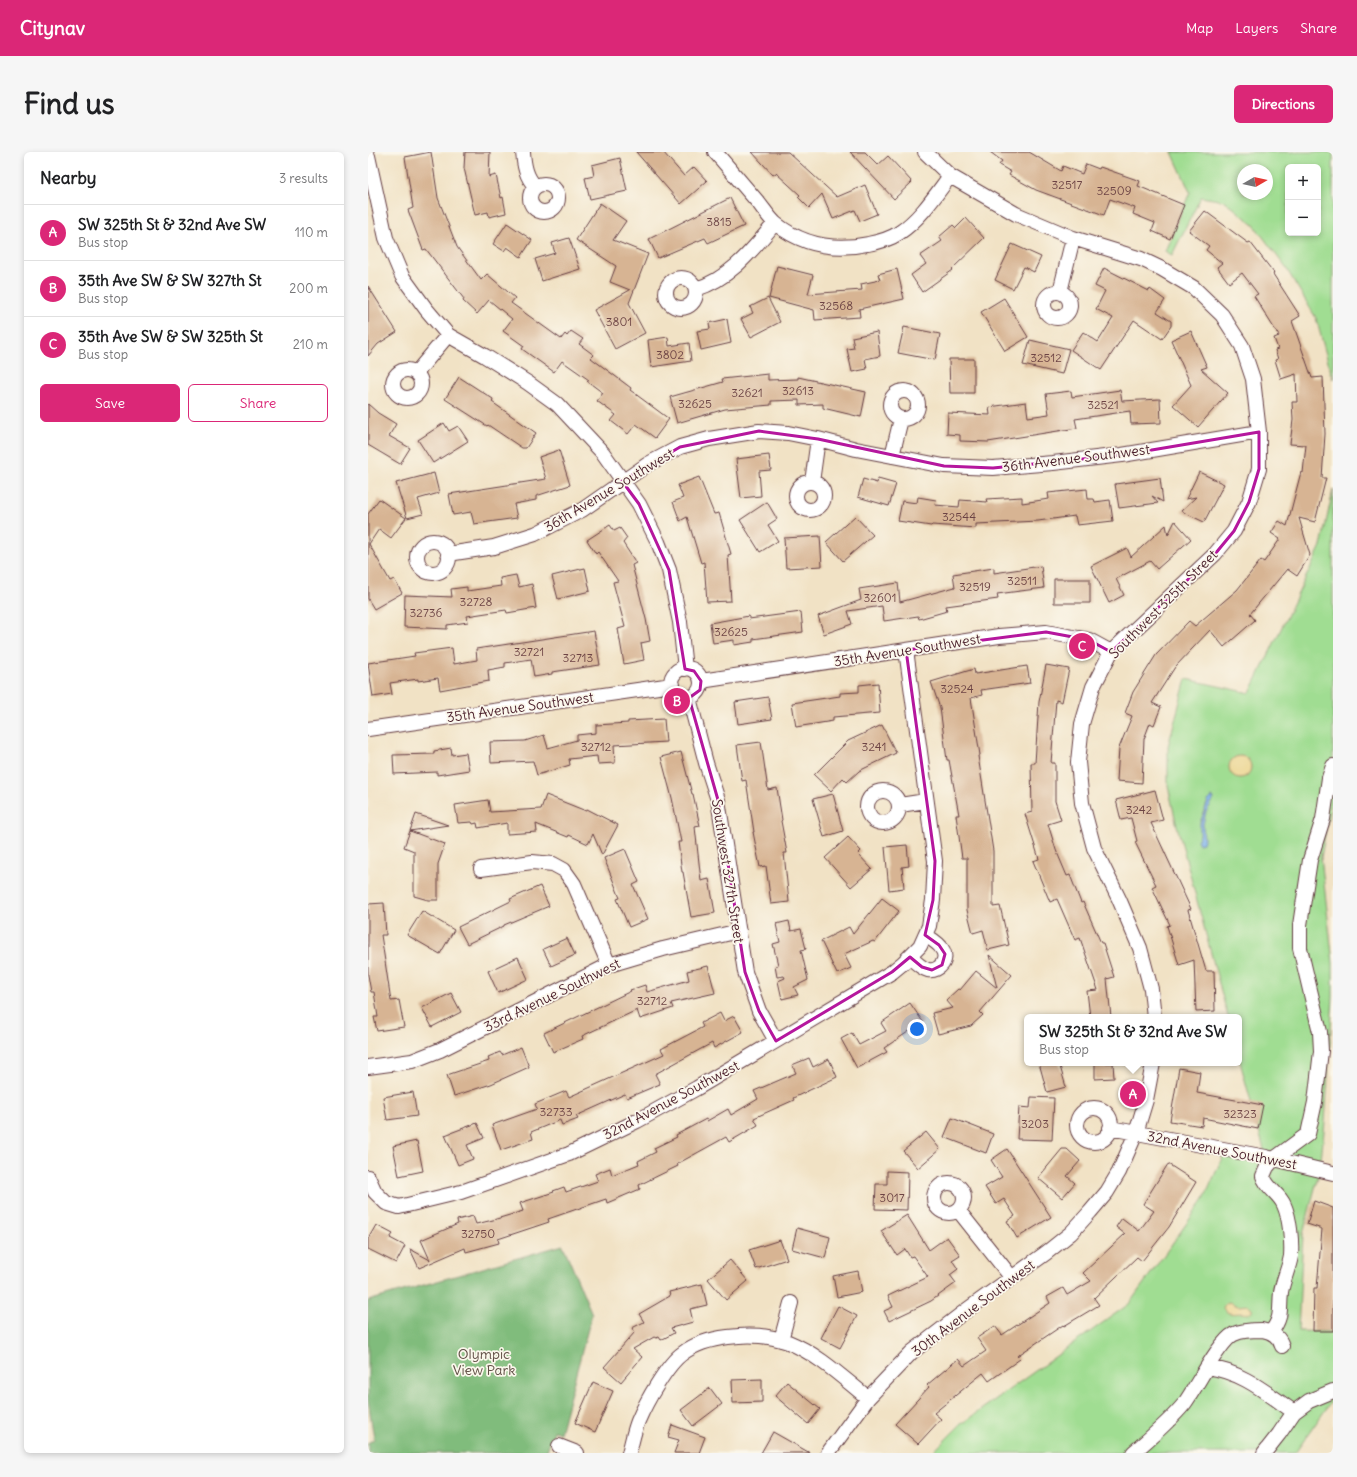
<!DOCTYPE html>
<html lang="en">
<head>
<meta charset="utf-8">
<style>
  :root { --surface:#fff; --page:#f6f6f6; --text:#202124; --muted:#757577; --line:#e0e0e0; --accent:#db2777 }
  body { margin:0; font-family:Delius,sans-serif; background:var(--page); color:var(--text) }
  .controls { position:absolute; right:12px; top:12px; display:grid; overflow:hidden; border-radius:6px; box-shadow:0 2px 6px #0003 }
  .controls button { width:36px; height:36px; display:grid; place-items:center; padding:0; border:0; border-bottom:1px solid var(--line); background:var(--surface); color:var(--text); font:20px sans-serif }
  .compass { position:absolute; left:869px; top:12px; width:36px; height:36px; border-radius:50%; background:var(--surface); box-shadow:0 2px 6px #0003; rotate:81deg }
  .you { position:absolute; left:549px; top:877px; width:14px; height:14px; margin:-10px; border:3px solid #fff; border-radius:50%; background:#1a73e8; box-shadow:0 0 0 6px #1a73e833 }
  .badge { display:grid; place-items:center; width:26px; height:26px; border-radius:50%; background:var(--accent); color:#fff; font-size:13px; font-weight:700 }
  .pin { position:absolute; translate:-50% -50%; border:2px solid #fff; box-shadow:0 1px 4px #0006 }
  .popup { position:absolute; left:656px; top:862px; width:218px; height:52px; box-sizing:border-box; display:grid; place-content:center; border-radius:6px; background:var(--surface); filter:drop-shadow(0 1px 3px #0005); font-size:13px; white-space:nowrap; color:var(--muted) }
  .popup b { font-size:15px; color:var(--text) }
  .popup::after { content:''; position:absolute; left:50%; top:100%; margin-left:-8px; border:8px solid transparent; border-top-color:var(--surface) }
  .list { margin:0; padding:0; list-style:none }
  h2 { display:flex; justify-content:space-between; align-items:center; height:52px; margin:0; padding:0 16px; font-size:17px }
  h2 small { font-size:13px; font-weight:400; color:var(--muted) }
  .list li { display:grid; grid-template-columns:26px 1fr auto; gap:12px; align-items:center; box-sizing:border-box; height:56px; padding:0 16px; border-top:1px solid var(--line) }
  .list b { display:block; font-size:15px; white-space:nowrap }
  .list p { margin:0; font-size:13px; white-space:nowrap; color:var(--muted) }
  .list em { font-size:13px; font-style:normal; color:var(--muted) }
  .actions { display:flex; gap:8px; padding:12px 16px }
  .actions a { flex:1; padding:9px 0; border:1px solid var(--accent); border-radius:6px; text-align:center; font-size:14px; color:var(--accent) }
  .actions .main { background:var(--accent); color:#fff }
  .map { position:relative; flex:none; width:965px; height:1301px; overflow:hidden; border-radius:6px }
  header { display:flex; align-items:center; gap:24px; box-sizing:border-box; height:56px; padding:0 20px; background:var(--accent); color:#fff }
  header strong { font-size:19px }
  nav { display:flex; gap:22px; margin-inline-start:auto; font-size:14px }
  .intro { display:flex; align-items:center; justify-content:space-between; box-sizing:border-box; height:96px; padding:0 24px }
  h1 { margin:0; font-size:28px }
  .button { padding:10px 18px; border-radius:6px; background:var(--accent); color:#fff; font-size:14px; font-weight:700 }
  main { display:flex; gap:24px; padding:0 24px }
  aside { flex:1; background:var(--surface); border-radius:6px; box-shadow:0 2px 6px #0003 }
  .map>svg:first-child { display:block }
</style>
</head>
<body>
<header>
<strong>Citynav</strong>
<nav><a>Map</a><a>Layers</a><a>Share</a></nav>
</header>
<div class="intro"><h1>Find us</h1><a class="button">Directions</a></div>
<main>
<aside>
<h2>Nearby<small>3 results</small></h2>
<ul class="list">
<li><span class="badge">A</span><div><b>SW 325th St &amp; 32nd Ave SW</b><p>Bus stop</p></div><em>110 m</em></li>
<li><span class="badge">B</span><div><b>35th Ave SW &amp; SW 327th St</b><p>Bus stop</p></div><em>200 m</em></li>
<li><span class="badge">C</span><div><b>35th Ave SW &amp; SW 325th St</b><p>Bus stop</p></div><em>210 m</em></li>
</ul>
<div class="actions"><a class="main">Save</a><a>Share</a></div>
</aside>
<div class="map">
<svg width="965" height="1301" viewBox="0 0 965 1301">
  <rect width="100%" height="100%" fill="#fbf7ec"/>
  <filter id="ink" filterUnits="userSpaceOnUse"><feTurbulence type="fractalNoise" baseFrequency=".025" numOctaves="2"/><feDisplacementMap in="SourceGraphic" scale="8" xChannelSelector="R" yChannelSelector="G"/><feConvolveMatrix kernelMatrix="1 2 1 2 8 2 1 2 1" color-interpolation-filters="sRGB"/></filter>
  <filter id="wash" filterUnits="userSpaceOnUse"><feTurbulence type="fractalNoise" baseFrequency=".012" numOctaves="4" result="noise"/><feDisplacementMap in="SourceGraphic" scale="16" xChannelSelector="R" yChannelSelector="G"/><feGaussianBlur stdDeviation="0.9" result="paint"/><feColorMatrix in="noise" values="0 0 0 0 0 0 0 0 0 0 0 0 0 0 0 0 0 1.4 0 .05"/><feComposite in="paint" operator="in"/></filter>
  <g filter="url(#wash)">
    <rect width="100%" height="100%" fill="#f1e2c5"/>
    <!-- green -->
    <path fill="#a0dd92" stroke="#757e5e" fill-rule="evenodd" d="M804 0H965V228L948 166 918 116 886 73 857 49 833 45 804 103 797 99 822 40ZM920 15H950V81H920ZM875 18H899V42H875Z
      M965 338V639L953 705 965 811V845L957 970 952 1017 935 1082 930 1179 965 1180V1247L927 1301H564L593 1272 761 1152 836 1047 858 997 898 1005 871 906V865H860L808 670 800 634V594L818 527 882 541 953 394Z"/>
    <!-- forest -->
    <path fill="#80bc7c" stroke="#656e54" d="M195 1093 224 1162 192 1281 186 1279 178 1301H0V1291L6 1287 0 1247V1149Z"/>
    <!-- sand -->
    <path fill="#eeda9e" stroke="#9c7c64" d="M861 615a11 11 0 1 1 22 0a11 11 0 1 1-22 0Z
      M861 1150 870 1154 880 1153 884 1156V1159L879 1162C871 1159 861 1166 855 1156L857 1152Z"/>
    <!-- water -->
    <path fill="#7ab2ea" stroke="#62688a" d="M845 645 846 647 838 660 835 672 836 689 835 691 831 692 829 688 832 683V671L840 649 843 646Z"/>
    <g id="blocks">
      <!-- building -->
      <path fill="#d7b493" d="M63 0 70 46 89 95 113 128 119 122 147 146 143 151 193 187 197 182 199 184 203 179 215 187 211 192 226 203 223 206 263 236 262 238 301 267 287 286 268 272 260 282 243 269 248 263 229 249 235 241 219 229 221 228 194 209 186 220 154 197 156 194 135 179 144 167 121 148 109 162 95 149 96 147 58 97 55 98 40 58 45 56 37 5Z
        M97 0H122L121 25 128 23 133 46 135 45 138 61 121 65 120 60 107 63 96 16Z
        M268 0H295L316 24 326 15 339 29 313 52Z
        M384 0H420L469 45 497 33 509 62 492 69 487 58 465 67 454 42 441 56 430 45 432 43 408 21 405 23Z
        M482 0H497L510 13 520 4 544 30 526 47Z
        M622 0H661L693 19 695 14 714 22 718 12 731 17 732 15 772 29 770 34 816 53 802 87 784 79 787 71 765 62 767 56 742 47 736 63 668 38 641 23 643 20 631 13 634 9Z
        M252 6 259 39 222 47 217 26 226 24 224 13Z
        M362 46 376 74 340 91 337 86 290 106 281 87Z
        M232 51 258 69 245 88 280 102 261 151 277 181 247 197 226 158 262 138 242 130 248 114 208 88Z
        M837 59 880 91 882 90 906 121 905 122 932 164 924 169 944 226 955 225 957 282 954 326H958L947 370 931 366 942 403 929 424 919 417 882 462 887 468 856 495 842 478 807 515 784 551 793 555 786 573 782 571 776 587 774 631 749 629 751 596 764 564 757 561 765 540 788 503 821 469 827 474 869 438 893 408 896 410 912 387 903 381 911 369 919 374 933 320 935 321 938 293 922 292 925 268 924 250H929L928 222 913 227 907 208 910 207 907 198 910 197 906 186 911 184 886 144 890 142 874 121 861 131 849 115 854 111 838 98 841 94 821 79Z
        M598 66 616 86 584 117 585 118 554 140 543 123 558 112 552 104 574 89 571 85 585 73 588 76Z
        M139 71 164 88 153 105 139 95 136 99 125 92Z
        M201 86 212 117 174 129 167 107 187 101 184 91Z
        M644 92 673 105 666 120 656 115 645 137 627 128Z
        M409 114 445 123 440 142 494 138 493 132 512 128 510 122 529 117 536 147 491 157 492 165 447 168 446 158 401 146Z
        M736 116 781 139 782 137 797 148 789 160 803 169V174L794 187 766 168 733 218 703 198 715 180 730 190 745 166 728 157 737 139 727 134Z
        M0 134 29 180 10 192 0 204Z
        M400 146 412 170 383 185 373 167 385 161 382 155Z
        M636 146 660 185 637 199 613 160Z
        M359 167 363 191 333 198 329 179 342 177 341 171Z
        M536 175 572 182 567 208 530 201Z
        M823 179 839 215 833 217 860 241 830 275 805 253 823 233 803 188Z
        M509 180 512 204 497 207 499 217 484 220 479 197 486 196 484 185Z
        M300 185 301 194 321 191 323 209 283 215 280 188Z
        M662 188 701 197 694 222 655 213Z
        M581 207H606V241H582Z
        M400 222V228L430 227V225L498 240 493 265 455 256V252L431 253V248L403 249V253L357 257 309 271 302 245 355 230 354 227Z
        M91 225 125 247 124 250 168 281 158 296H154L120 273 119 274 77 247Z
        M752 238 754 249 792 247 793 271 763 272 762 259 707 267 709 276 620 290 592 289V283L579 282 580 261 622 263 621 255 658 250 660 265 681 262 678 242 703 239 704 245Z
        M0 252 10 261 28 272 21 284 42 296 32 312 0 293Z
        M76 271 81 279 90 274 100 289 65 311 50 288Z
        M191 298 202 333 168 344V348L146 352 149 366 106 372 103 360 85 363 81 342 178 327 171 305Z
        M401 303 403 318 391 319 393 344 373 346 368 307Z
        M831 320 856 332 836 370 813 359 828 345 818 347Z
        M66 321 71 341 50 347 55 362 39 366 28 331Z
        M331 325 346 362 351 361 363 402 360 403 363 449 339 450 336 410 333 411 319 365 312 369 305 350 315 346 310 333Z
        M792 326 795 350 784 344 790 351 751 356 747 332Z
        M495 327 509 331 510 327 528 332 521 354 490 345Z
        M719 337 720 347H726L727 350 742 348 745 369 709 373 707 364 670 369 608 372V376L564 373 563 374 530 369 534 349 549 351 550 345 568 348 567 353 591 355 592 348 619 350 618 347 654 345V351L681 347 680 341Z
        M11 347 38 366 23 386 11 377 1 392 22 429 26 427 34 441 6 457 0 447V362Z
        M399 350 409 367 400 373 410 389 392 400 372 368Z
        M487 364 505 383 475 409 458 390Z
        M807 369 823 387 789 417 782 409 748 427 756 443 741 451 723 414 759 396 763 405 798 373 800 383Z
        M242 373 246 379 252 376 259 386 255 391 268 411 264 413 278 467 282 489 273 491 276 508 256 512 250 477 257 475 245 430 250 429 230 400 228 402 219 388Z
        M452 384 454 414 418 416 416 386Z
        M673 414 676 436 629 442 630 447 578 454 579 459 551 467 550 464 516 469 514 454 480 459 484 472 456 482 450 464 493 448 491 437 530 431 532 450 587 435 585 422 626 416V421Z
        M217 416 222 439 190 447 184 424Z
        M148 423 151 435 164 432 168 456 139 461 138 458 99 464 100 470 79 473V477L36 475 37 443 84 445 83 437 99 435V439L133 434 132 426Z
        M686 427H722V451H686Z
        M433 460 435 480 385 487V490L366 493V488L345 491 342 471 381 464V467Z
        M226 479 232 513 184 520V522L166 525 163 507 137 511V515L120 518 121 529 72 538 70 526 50 529V527L22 531 24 542 5 545 0 511 47 504 46 501 84 496 86 512 109 508 108 497Z
        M678 513 701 517 694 550 688 548 683 611H687V649L693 668 680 672 688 698 699 724 702 723 713 751 715 750 733 791H735L746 825 739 827 743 865H722L719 839 730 838 712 786 707 788 689 747 682 750 665 709 671 707 657 662 664 660 663 611H667L671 550Z
        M659 514 662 531 613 538 614 543 603 546 612 603 610 604 625 699V755L632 754 641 793 620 798 615 778 605 781 599 758V706H594L588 663H591L581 608H579L572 556 563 530 606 517 607 522Z
        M510 531 512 561 465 565V569L428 575 424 551 472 544V541L491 540V533Z
        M400 545 404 567 370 572 367 550Z
        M296 567 298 590 246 593 247 611 230 612 229 604 201 607 202 613 169 623 165 609 123 611 122 590 157 589 176 583 180 596 209 588V583L228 581V573L260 571V569Z
        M514 573 528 601 491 619 479 630 475 626 463 639 446 623 480 589Z
        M393 590 400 638 409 636 414 668 413 669 419 701H416L421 750 403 752 398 714 392 715 385 680H386L378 628 374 629 369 593Z
        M83 596 84 603 98 601 101 618 69 623V620L26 622 25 603 66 602V599Z
        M313 600 324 642H325L332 674 327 675 333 729 341 727 347 761 323 765 315 720H314L310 690H313L304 646 293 605Z
        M787 638 795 668 783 671 823 757 820 758 838 819H846L847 859 828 860 826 808 811 813 799 774 802 773 784 735 788 733 767 690 769 689 763 666 753 668 748 648Z
        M465 642 475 679 456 685 445 647Z
        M178 643 218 659 219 657 250 673 234 703 225 682 220 692 201 683 200 685 168 672 169 680 139 682V671L110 676 109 671 105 672 104 670 90 671 87 653 120 648 122 660 173 657Z
        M48 662 80 673 42 679Z
        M42 679 77 692 70 712V748H60L46 744V699L36 695Z
        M480 685 493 699 490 702 504 717 483 735 457 706Z
        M539 693 541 714 534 715 536 736 521 738 517 695Z
        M257 697 271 730 265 733 280 767 261 775 249 747 252 746 236 706Z
        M172 734 181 754 136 773V774L99 792 90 775 143 749 142 747Z
        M514 746 531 759 507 790 505 789 476 802 483 816 469 822 453 789 481 775 485 782Z
        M16 751 18 783H13L23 849 31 848 36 875 9 879 6 865H10L6 840H3L0 823V752Z
        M54 759 86 778 72 802 39 783Z
        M421 769 423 779 433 777 438 797 433 798 440 828 426 835 430 843 414 847 410 829 417 826 416 824 409 825 407 814 410 813 405 792 412 790 408 772Z
        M199 786 207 803 183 814 175 797Z
        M621 803 644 823 612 860 615 863 603 874 570 882 564 861 585 856 578 848 590 837 592 838 608 819 629 836Z
        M150 805 160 827 130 841 120 819Z
        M340 814 347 841 303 851 305 856 272 867 269 858 214 884 215 887 185 900 176 881 263 839 262 838 277 833 279 840 321 828 319 819Z
        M83 841 93 860 64 875 54 856Z
        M542 851 555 870 516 896 519 900 489 916 473 887 484 881 491 893 518 879 513 871Z
        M352 861 356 869 366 864 375 880 346 896 344 891 287 922 292 932 259 946 257 942 208 964 210 967 194 973 192 968 163 980 165 987 133 998 124 973 169 957 167 952 198 939 201 945 296 902 293 897 335 875 333 871Z
        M153 895 161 915 123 932 86 944 79 923 121 909 120 905 132 900 134 903Z
        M441 906 445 915 461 907 469 925 425 946 426 948 386 966 390 973 361 990 358 985 309 1012 310 1014 271 1033 272 1037 239 1051 238 1047 180 1067 181 1070 130 1087 131 1091 98 1100 97 1096 51 1116 42 1097 62 1108 53 1088 90 1072 89 1068 105 1064 108 1072 125 1068 155 1059 152 1051 186 1040 185 1039 196 1035 198 1040 230 1029 227 1022 242 1016 244 1023 271 1012 270 1009 288 1000 286 996 309 985 308 983 338 967 339 969 360 957 363 963 390 947 386 939 428 921 424 913Z
        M671 911H691L698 935 679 940Z
        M727 911H745L746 926 727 927Z
        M811 916 832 920 829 941 895 953 890 977 835 966 834 974 802 969Z
        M45 940 49 964 19 968 15 945Z
        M663 945 686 946 684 988 649 987 651 955 662 956Z
        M584 966 625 982 618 1001 576 985Z
        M109 971 116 986 99 993 105 1007 90 1013 77 983Z
        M558 980 572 997 550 1016 535 999Z
        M49 989 55 1019 31 1024 25 994Z
        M639 997 683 1065 649 1086 639 1069 647 1064 636 1047 628 1052 617 1035 634 1025 623 1008Z
        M694 997H699L712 1009 699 1024 707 1031 694 1046 670 1026Z
        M800 1012 828 1030 801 1075 774 1109 769 1105 726 1146 731 1153 696 1174 695 1173 649 1204 652 1207 621 1229 615 1221 566 1261 573 1267 550 1292 527 1272 561 1235 559 1233 590 1207 596 1214 618 1199 609 1186 627 1174 634 1183 682 1151 679 1145 695 1136 699 1143 723 1129 715 1121 757 1082 748 1075 754 1066 771 1079 786 1059 775 1052Z
        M519 1019 540 1020 539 1058 507 1057 508 1032H519Z
        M946 1049 965 1056V1179H945L946 1136H949L954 1077 939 1072Z
        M539 1063 561 1098 579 1085 592 1103 584 1108 590 1117 582 1123 588 1131 563 1149 521 1169 516 1159 525 1155 520 1144 560 1125 545 1104 542 1105 537 1097 529 1103 513 1079Z
        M8 1073 25 1082 22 1086 37 1094 28 1111 0 1097V1087Z
        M429 1076 462 1085 457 1106 424 1097Z
        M412 1088 419 1107 388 1117 381 1098Z
        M362 1108 380 1129 358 1148 340 1127Z
        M490 1119 494 1140 469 1145 465 1124Z
        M334 1132 339 1153 322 1157 325 1170 303 1176 306 1181 293 1188 291 1185 288 1186 286 1185 265 1197 274 1205 253 1230 236 1215 267 1180 264 1176 276 1170 271 1162 302 1144 301 1140Z
        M470 1154 489 1164 472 1196 453 1186Z
        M394 1227V1250L365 1251 364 1228Z
        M225 1230 245 1239 227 1280 207 1271Z
        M419 1230 452 1257 440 1272 407 1244Z
        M342 1236 354 1252 325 1274 313 1258Z
        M304 1273 337 1285 331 1301H306L311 1288 300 1285Z
        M405 1280 442 1301H393Z"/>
    </g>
  </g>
  <g filter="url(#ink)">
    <use href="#blocks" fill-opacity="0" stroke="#633c42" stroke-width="1"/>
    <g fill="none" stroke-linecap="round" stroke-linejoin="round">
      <defs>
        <path id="minor" d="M155 0C156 13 158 25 167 34
          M347 0C361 16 375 33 389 49 395 56 401 66 408 72 436 94 466 99 500 92 511 90 522 87 531 81 552 67 567 44 582 24
          M557 0 582 24 648 62 705 86 773 107 794 117 826 136 854 163 874 194 885 227 891 280V317L881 350 866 379 847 402 743 500 725 535 714 572 710 610 714 651 726 696 751 747 772 796 783 837 786 865
          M0 4 18 86 34 124 58 157 80 183 117 204 160 231 189 252 235 301 271 352 290 390 301 418 312 470 317 517
          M162 46a14 14 0 1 1 28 0a14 14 0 1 1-28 0Z
          M298 141a15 15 0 1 1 30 0a15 15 0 1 1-30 0Z
          M328 137C363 126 384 98 407 71
          M676 153a13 13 0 1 1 26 0a13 13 0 1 1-26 0Z
          M692 140 705 86
          M25 232a14 14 0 1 1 28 0a14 14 0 1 1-28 0Z
          M48 221 80 183
          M522 253a14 14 0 1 1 28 0a14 14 0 1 1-28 0Z
          M524 304 533 267
          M444 330 450 287
          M428 344a14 14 0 1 1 28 0a14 14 0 1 1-28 0Z
          M49 405a16 16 0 1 1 32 0a16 16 0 1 1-32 0Z
          M80 402 126 395 167 382 214 358 280 312 312 295 341 287 391 279 420 281 450 287 488 297 576 314 625 316 685 311 754 303 891 280
          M303 531a15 15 0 1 1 30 0a15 15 0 1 1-30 0Z
          M333 529 631 484 678 480 721 488 743 500
          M321 546 338 611 350 648 377 820 391 859 408 889
          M0 577 304 533
          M499 655a16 16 0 1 1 32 0a16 16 0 1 1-32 0Z
          M532 653 558 649
          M113 717 164 710 185 712 196 718 206 732 241 813
          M542 805C547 810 553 816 560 818 572 820 581 807 574 797 571 791 563 787 557 783
          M0 915 44 909 72 898 241 813 295 797 371 779
          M709 973a17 17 0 1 1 34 0a17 17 0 1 1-34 0Z
          M742 976 898 1005 965 1021
          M0 1025 7 1040 18 1051 31 1055 93 1040 201 1002 269 969 329 936 524 820 535 811 552 794 561 774 565 748 567 709 538 498
          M566 1046a15 15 0 1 1 30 0a15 15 0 1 1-30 0Z
          M590 1058 644 1126
          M903 1180C915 1165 911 1157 913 1140 915 1128 921 1116 923 1104 924 1090 922 1066 916 1053 911 1041 899 1037 895 1024L899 1015 906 1007 940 982 947 950 953 899 952 880 932 796V773L942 708 955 667 961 626 965 614
          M413 1188 423 1151
          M839 1215C875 1220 897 1240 926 1260
          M191 1294 209 1301
          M261 1301C264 1290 266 1279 270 1269 278 1250 299 1212 315 1201 328 1191 344 1187 360 1185 381 1182 401 1183 420 1190 450 1202 475 1226 500 1246
          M460 1301 500 1246 544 1200 596 1160 678 1101 703 1081 722 1060 739 1040 751 1020 768 981 778 948 785 911
          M765 1301C783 1285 801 1270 816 1252 828 1236 851 1189 866 1182 874 1178 885 1178 894 1178 904 1180 911 1184 914 1194
          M896 1301 911 1282 926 1260 941 1249 965 1239"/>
      </defs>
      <!-- minor casing -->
      <use href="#minor" stroke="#633c42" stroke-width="16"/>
      <!-- minor -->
      <use href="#minor" stroke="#fff" stroke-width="14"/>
    </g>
  </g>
  <!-- marked area -->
  <path fill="none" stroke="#b5179e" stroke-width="3" stroke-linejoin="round" d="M391 279 450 287 576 314 625 316 754 303 891 280V317L881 350 866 379 847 402 743 500 721 488 678 480 538 498 567 709 565 748 557 783 571 793 577 802 574 813 564 818 554 815 542 805 524 820 408 889 391 859 377 820 350 648 321 546 332 538 333 529 326 519 317 517 301 418 271 352 254 329 312 295Z"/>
  <g text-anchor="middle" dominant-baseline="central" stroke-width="3.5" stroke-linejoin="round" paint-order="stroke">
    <!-- number labels -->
    <g font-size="12" fill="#6d4445">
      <text x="699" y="32">32517</text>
      <text x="746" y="38">32509</text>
      <text x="351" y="69">3815</text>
      <text x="468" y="153">32568</text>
      <text x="251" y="169">3801</text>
      <text x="302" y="202">3802</text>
      <text x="678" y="205">32512</text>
      <text x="430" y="238">32613</text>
      <text x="379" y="240">32621</text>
      <text x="327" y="251">32625</text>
      <text x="735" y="252">32521</text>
      <text x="591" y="364">32544</text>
      <text x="654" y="428">32511</text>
      <text x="607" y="434">32519</text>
      <text x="512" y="445">32601</text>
      <text x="108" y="449">32728</text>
      <text x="58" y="460">32736</text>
      <text x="363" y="479">32625</text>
      <text x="161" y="499">32721</text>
      <text x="210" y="505">32713</text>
      <text x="589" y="536">32524</text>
      <text x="228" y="594">32712</text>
      <text x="506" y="594">3241</text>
      <text x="771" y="657">3242</text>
      <text x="284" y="848">32712</text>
      <text x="188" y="959">32733</text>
      <text x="872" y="961">32323</text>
      <text x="667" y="971">3203</text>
      <text x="524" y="1045">3017</text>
      <text x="110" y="1081">32750</text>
    </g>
    <!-- street labels -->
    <g font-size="14" fill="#4a1f2b" stroke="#fbf7ec">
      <text transform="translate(708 306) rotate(-7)">36th Avenue Southwest</text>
      <text transform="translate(241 338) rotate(-31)">36th Avenue Southwest</text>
      <text transform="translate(795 452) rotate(-45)">Southwest 325th Street</text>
      <text transform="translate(539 498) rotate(-9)">35th Avenue Southwest</text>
      <text transform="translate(152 555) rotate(-8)">35th Avenue Southwest</text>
      <text transform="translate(360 719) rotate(81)">Southwest 327th Street</text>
      <text transform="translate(184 843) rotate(-26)">33rd Avenue Southwest</text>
      <text transform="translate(303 948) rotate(-28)">32nd Avenue Southwest</text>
      <text transform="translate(854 998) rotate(11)">32nd Avenue Southwest</text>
      <text transform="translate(605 1156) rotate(-37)">30th Avenue Southwest</text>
    </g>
    <!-- park labels -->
    <g font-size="14" fill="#604e45" stroke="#fbf7ec">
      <text x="116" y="1202">Olympic<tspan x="116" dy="16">View Park</tspan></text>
    </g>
  </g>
</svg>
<div class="controls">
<button>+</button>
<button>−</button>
</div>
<svg class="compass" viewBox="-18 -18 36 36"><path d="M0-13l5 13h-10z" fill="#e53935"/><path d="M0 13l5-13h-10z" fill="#757577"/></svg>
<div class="you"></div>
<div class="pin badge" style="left:765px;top:942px">A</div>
<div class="popup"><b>SW 325th St &amp; 32nd Ave SW</b>Bus stop</div>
<div class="pin badge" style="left:309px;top:549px">B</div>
<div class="pin badge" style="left:714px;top:494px">C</div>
</div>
</main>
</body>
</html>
